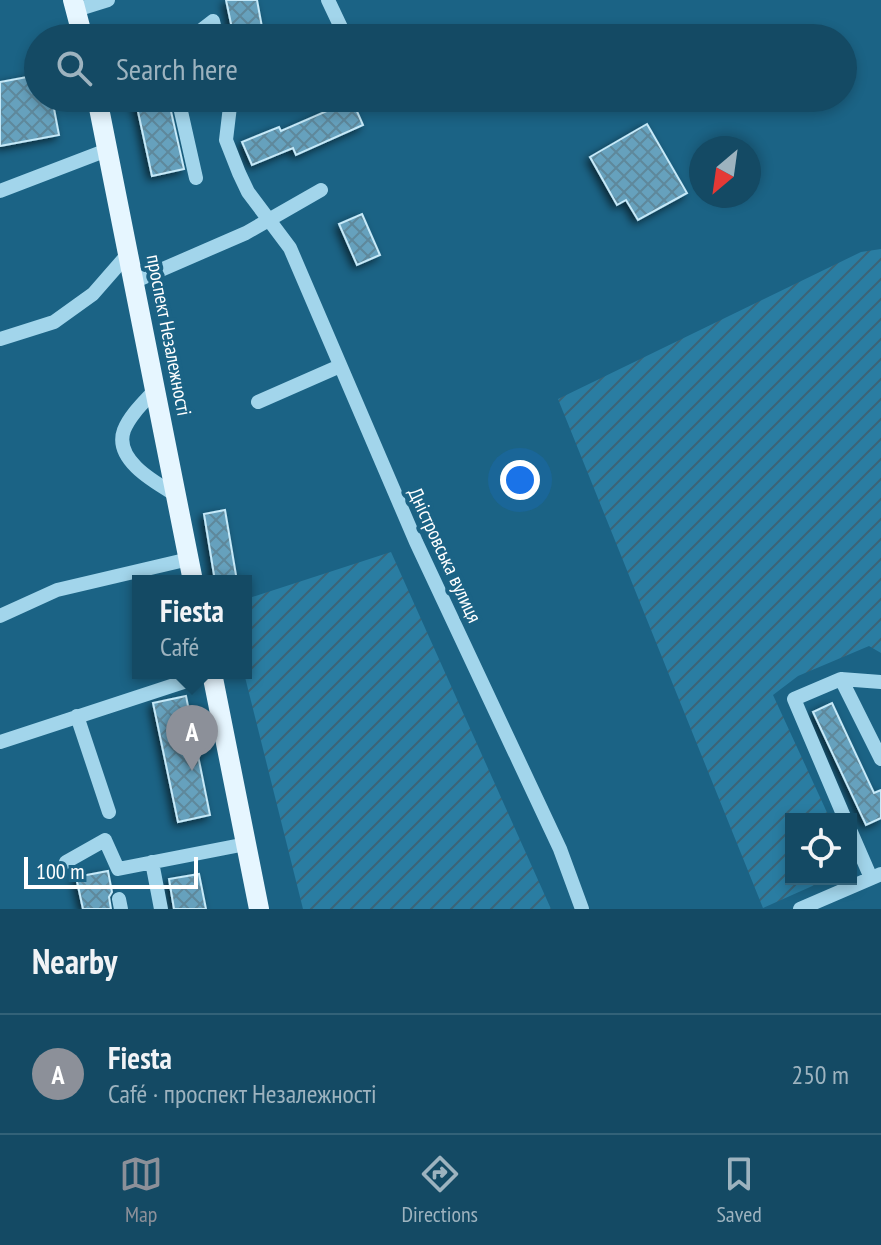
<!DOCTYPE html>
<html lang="en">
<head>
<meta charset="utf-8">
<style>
  :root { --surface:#144a64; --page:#21546d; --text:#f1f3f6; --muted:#9db3bf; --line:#336278; --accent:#8c9099 }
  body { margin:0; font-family:"PT Sans Narrow",sans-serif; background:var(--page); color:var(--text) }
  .controls { position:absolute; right:24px; bottom:24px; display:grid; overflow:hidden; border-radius:0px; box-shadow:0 4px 12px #0003 }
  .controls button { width:72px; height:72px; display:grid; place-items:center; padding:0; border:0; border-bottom:2px solid var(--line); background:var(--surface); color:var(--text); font:40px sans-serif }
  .compass { position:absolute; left:689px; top:136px; width:72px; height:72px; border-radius:50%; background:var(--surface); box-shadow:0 4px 12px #0003; rotate:209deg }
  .scale { position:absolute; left:24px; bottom:20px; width:174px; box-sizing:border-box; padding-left:8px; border:4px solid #fff; border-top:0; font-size:22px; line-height:28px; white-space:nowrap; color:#fff; -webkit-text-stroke:6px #1b6385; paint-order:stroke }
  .you { position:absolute; left:520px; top:480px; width:28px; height:28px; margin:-20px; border:6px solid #fff; border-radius:50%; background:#1a73e8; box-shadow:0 0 0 12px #1a73e833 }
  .badge { display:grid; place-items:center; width:52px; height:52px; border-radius:50%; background:var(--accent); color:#fff; font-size:26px; font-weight:700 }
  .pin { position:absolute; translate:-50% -66px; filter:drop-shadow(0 2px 4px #0008) }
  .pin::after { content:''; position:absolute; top:42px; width:28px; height:24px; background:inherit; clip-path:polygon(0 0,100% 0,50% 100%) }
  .popup { position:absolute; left:132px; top:575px; width:120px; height:104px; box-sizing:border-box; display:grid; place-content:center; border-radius:0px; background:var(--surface); filter:drop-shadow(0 2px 6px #0005); font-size:26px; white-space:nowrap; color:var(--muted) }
  .popup b { font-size:30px; color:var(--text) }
  .popup::after { content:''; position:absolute; left:50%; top:100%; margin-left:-16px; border:16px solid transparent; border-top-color:var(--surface) }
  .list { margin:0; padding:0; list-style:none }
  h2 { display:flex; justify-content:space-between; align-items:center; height:104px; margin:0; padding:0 32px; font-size:34px }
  h2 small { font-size:26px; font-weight:400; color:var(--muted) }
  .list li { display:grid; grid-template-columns:52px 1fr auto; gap:24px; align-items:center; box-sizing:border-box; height:120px; padding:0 32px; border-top:2px solid var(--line) }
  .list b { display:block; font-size:30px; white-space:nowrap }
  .list p { margin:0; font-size:26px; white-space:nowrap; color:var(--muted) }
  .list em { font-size:26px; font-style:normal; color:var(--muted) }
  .icon { flex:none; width:44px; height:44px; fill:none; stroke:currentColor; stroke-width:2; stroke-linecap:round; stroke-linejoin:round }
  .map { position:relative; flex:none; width:881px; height:909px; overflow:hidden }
  .search { position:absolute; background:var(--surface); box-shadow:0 4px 12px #0003; left:24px; right:24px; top:24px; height:88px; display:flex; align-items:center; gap:20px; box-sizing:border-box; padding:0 28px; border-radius:44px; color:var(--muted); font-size:30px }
  .sheet { height:224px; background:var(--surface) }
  nav { display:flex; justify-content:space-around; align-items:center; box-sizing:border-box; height:112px; border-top:2px solid var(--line); background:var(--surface); font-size:22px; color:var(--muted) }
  nav a { display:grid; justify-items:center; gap:4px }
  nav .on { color:var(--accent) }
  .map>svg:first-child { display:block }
</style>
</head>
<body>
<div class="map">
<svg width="881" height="909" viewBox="0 0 881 909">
  <defs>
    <pattern id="garden-furrows" width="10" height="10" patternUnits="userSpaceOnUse" patternTransform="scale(2)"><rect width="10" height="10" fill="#2a7da2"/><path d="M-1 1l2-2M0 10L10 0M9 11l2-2" fill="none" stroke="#3b6477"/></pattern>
    <pattern id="building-cross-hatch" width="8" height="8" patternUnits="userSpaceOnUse" patternTransform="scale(2)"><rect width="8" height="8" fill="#66a1bd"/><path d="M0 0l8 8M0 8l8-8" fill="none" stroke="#5e889b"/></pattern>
    <filter id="shadow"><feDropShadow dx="-3.5" dy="3.5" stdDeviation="4" flood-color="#0009"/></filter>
  </defs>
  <rect width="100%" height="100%" fill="#1b6385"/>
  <!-- garden -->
  <path fill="url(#garden-furrows)" d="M881 249V653L869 646 798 676 773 695 830 819H791V879H828L763 908 558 399 861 252Z
    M391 552 551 909H303L244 673 246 599Z"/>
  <!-- building -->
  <path fill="url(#building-cross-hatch)" stroke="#c6e9f8" stroke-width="2" filter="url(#shadow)" d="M226 0H257L264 38H234Z
    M38 75V98H52L59 135 0 146V82Z
    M135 98H168L184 169 152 176Z
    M352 100 363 125 296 155 293 148 252 165 242 142 279 127 281 131Z
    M647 124 687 193 638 220 626 200 617 205 590 157Z
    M362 214 380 255 357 265 339 224Z
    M225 510 237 581H215L204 514Z
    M186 696 210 815 178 822 153 703Z
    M832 703 874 793 881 790V818L866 825 813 712Z
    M108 871 112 892 109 897 111 909H83L76 877Z
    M199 874 206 909H174L169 879Z"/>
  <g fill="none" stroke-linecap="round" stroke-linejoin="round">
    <!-- minor -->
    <path stroke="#a2d5eb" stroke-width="14" d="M328 0 346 38
      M76 10 108 0
      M191 38 213 21 217 38
      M178 98 196 178
      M231 98 226 140 239 173 248 192 290 248 416 542 560 849 582 909
      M0 191 107 150
      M133 282 246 233 321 190
      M0 339 54 322 93 294 128 254
      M155 390C144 402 130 415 124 430 113 460 156 483 176 495
      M258 402 340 366
      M0 616 57 590 189 559
      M841 679 881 759
      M77 716 109 812
      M0 742 211 673
      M845 819 794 699 841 679 881 682
      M851 832 871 878
      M66 862 105 840 118 869 246 844
      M152 862 161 909
      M119 899 121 909
      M800 909 881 874"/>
    <!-- major -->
    <path stroke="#e6f6ff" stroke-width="20" d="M73 0 83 38
      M97 98 193 581
      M212 673 259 909"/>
  </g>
  <g text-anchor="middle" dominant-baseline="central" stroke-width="8" stroke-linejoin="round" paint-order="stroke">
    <!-- street labels -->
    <g font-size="20" fill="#fff" stroke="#1b6385">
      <text transform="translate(169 335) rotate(79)">проспект Незалежності</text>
      <text transform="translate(445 555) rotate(65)">Дністровська вулиця</text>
    </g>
  </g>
</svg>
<div class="controls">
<button><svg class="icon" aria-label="locate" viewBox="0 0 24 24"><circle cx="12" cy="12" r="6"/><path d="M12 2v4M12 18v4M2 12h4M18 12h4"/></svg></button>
</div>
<svg class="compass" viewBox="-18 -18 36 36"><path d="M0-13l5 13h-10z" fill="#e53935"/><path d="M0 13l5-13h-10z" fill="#9db3bf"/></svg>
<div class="scale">100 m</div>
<div class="you"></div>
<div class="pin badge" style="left:192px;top:771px">A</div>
<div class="popup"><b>Fiesta</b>Café</div>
<div class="search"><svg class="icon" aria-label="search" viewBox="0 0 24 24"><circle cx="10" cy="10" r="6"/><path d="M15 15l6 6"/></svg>Search here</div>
</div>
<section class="sheet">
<h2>Nearby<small></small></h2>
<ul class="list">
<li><span class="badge">A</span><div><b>Fiesta</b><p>Café · проспект Незалежності</p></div><em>250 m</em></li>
</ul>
</section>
<nav>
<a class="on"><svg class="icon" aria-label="map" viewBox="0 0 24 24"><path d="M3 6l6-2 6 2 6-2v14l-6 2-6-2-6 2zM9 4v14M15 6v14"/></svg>Map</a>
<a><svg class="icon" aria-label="directions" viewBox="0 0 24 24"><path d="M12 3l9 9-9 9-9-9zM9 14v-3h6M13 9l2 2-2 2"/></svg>Directions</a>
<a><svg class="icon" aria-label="saved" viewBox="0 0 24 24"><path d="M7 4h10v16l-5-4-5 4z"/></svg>Saved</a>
</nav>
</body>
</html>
